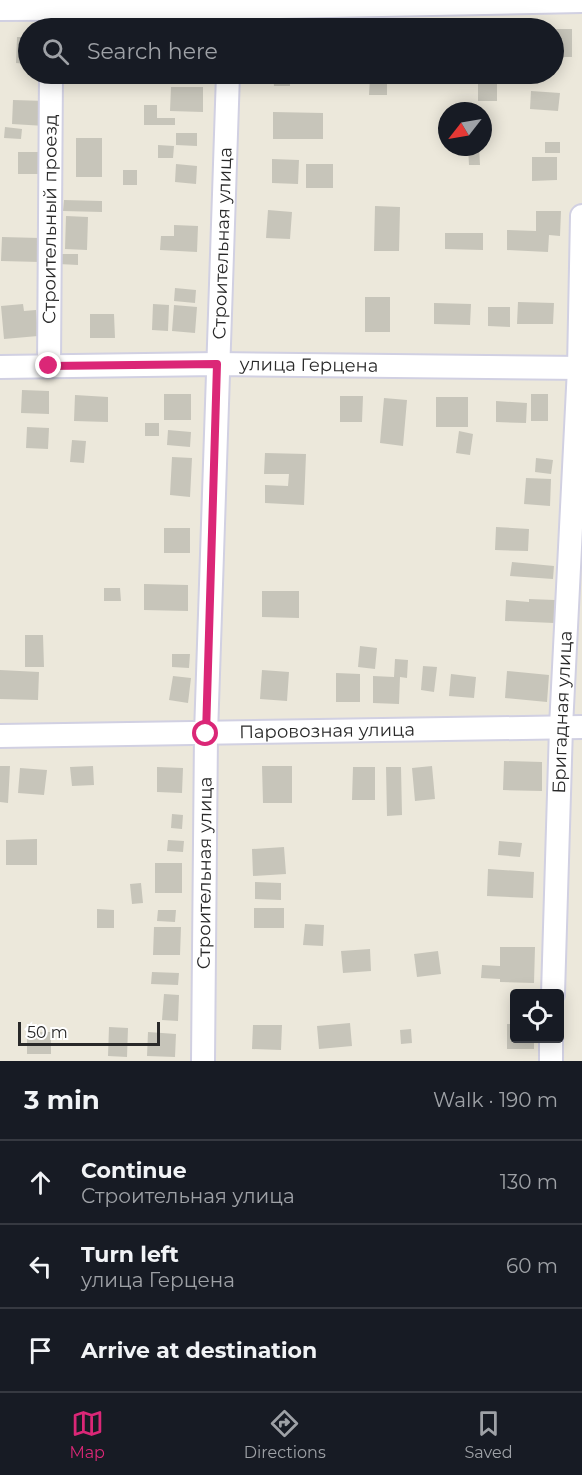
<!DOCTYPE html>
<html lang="en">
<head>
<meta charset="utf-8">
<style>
  :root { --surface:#171b24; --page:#242831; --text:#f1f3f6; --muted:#9ea1a6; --line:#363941; --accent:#db2777 }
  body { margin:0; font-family:Montserrat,sans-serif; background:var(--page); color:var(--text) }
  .controls { position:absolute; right:18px; bottom:18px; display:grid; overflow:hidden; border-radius:6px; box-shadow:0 3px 15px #0003 }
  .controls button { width:54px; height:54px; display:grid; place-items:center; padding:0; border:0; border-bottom:2px solid var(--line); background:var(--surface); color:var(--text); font:30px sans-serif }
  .compass { position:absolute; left:438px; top:102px; width:54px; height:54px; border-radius:50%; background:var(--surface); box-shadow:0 3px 15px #0003; rotate:239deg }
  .scale { position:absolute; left:18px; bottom:15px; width:142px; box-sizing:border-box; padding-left:6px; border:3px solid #292929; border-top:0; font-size:16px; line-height:21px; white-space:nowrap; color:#292929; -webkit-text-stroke:4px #fff; paint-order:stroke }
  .stop { position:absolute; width:18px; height:18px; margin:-14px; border:4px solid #db2777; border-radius:50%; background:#fff }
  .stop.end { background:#db2777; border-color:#fff; box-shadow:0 2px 6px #0008 }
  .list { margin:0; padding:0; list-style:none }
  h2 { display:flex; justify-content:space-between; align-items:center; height:78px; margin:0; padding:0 24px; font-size:26px }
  h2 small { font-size:20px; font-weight:400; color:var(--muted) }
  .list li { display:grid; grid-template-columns:39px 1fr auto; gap:18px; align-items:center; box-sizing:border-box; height:84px; padding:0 24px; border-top:2px solid var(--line) }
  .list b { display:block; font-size:22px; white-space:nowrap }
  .list p { margin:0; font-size:20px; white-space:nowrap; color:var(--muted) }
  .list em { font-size:20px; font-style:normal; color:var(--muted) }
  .icon { flex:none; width:33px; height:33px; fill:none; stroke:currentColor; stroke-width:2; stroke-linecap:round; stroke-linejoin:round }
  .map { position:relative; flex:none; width:582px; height:1061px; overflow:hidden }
  .search { position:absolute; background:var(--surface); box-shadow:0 3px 15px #0003; left:18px; right:18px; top:18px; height:66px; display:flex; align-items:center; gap:15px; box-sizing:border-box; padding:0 21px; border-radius:33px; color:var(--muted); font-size:22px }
  .sheet { height:330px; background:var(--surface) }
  nav { display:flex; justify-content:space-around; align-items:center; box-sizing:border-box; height:84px; border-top:2px solid var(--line); background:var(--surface); font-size:16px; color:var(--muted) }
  nav a { display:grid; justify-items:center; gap:3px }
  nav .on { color:var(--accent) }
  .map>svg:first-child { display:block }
</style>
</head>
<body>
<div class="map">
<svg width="582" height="1061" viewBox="0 0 582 1061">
  <rect width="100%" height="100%" fill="#ece8db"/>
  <!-- building -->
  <path fill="#c7c5ba" d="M554 29H572V57H554Z
    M17 37H28V64L16 63Z
    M273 74H290V86H274Z
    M370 77H387V95H369Z
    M478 84H497V101H478Z
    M171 87H203V112L170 111Z
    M531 91 560 93 558 111 530 109Z
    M13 100 46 101 45 126 12 124Z
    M144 105H157V118H175V125H144Z
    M273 112 323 113V139H273Z
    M5 127 22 129 21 139 4 138Z
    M176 133H197V146L176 145Z
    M76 138H102V177H76Z
    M545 142H560V153H545Z
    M158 145 174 146 173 158H158Z
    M479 147 480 165H469L468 148Z
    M18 152H44V174H18Z
    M532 157H557V180L532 181Z
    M272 159 299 160 298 184 272 183Z
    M176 164 197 166 196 184 175 182Z
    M306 164H333V188H306Z
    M123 170H137V185H123Z
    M64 200 102 201V212L63 211Z
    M375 206 400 207 399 251H374Z
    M268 210 292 212 290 239 266 238Z
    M536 211H561L560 236 549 235 548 252 507 250V230L536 231Z
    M66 216 88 217 87 250 65 249Z
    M174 225 198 226 197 252 160 250 161 236H174Z
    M445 233H483V250L445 249Z
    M2 237 40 238V262L1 261Z
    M59 254H78V265L59 264Z
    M175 288 196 290 195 303 174 301Z
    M365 297H390V332H365Z
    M518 302 554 303 553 324H517Z
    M434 303 471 304 470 325 434 324Z
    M23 304 24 311 36 310 38 336 4 339 1 306Z
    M153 304 169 305 168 331 152 330Z
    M174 305 197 307 195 333 172 331Z
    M488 307H510V327L488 326Z
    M90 314H114L115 338H90Z
    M22 390 49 391V414L21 413Z
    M164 394H191V420H164Z
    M531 394H548V421H531Z
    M75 395 108 397V422L74 421Z
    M340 396H363L362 422H340Z
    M436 397H468V427H436Z
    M384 398 407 400 403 446 380 443Z
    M496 401 527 403 526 423 496 422Z
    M145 423H159V436H145Z
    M27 427 49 428 48 449 26 448Z
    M168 430 191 432 190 447 167 445Z
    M459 431 473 434 470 455 456 453Z
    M72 440 86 441 84 463 70 462Z
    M265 453 306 454 304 505 265 503V485L288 486 289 474H264Z
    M172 457 192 458 190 497 170 495Z
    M536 458 553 460 551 474 535 472Z
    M526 478 551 479 550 506 524 504Z
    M496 527 529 529 528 551 495 550Z
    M164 528H190V553H164Z
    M512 562 554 566 553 579 510 576Z
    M144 584 188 585V611L144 610Z
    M104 588H120L121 601H104Z
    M262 591H299V618L262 617Z
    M529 599 555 600 554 623 505 621 506 600 529 602Z
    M25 635H43L44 667H25Z
    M360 646 377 648 375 669 358 667Z
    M172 654H190L189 668 172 667Z
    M395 659 408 660 407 678 400 677 399 704 373 703V676L394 677Z
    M423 666 437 667 434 692 421 690Z
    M0 670 39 672 38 700 0 699Z
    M262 670 289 672 287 701 260 699Z
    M507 671 549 675 547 702 505 698Z
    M336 673 360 674V702H336Z
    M451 674 476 677 474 698 449 696Z
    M173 676 191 678 188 703 169 700Z
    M504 761 542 762V791L503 790Z
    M0 766H10L8 803 0 802Z
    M93 766 94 785 72 786 70 767Z
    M262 766H292V803H263Z
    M432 766 435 799 415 801 412 768Z
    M157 767 183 768 182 793 157 792Z
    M353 767H375V800H352Z
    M386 767H401L402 815 387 816Z
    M20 768 47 770 44 795 18 793Z
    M172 814 183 815 182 829 171 828Z
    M37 839V865H6V840Z
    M168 840 184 841 183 852 167 851Z
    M499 841 522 843 520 857 498 855Z
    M284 847 286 874 253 876 252 849Z
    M155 863H182V893H155Z
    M488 869 534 872 533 898 487 896Z
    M255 882 281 883V900L255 899Z
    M141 883 143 903 132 904 130 884Z
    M254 908H284V928H254Z
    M97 909 114 910V928H97Z
    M158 910H176L175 922 157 921Z
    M305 924 324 925 323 946 303 945Z
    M154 927H181L180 955H153Z
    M500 947H535L534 983 500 982V979L481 978 482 965 500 966Z
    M370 949 371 971 343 973 341 951Z
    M438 951 441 974 417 977 414 954Z
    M152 972 179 973 178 985 151 984Z
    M164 994 179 995 178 1021 162 1020Z
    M350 1023 352 1046 319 1049 317 1026Z
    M507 1024H514V1038H534V1049H507Z
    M253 1025H282L281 1050 252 1049Z
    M109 1027 128 1028 127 1057 108 1056Z
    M411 1029 412 1043 401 1044 400 1030Z
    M27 1032H51V1054H27Z
    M148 1032 176 1034 175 1057 147 1056Z"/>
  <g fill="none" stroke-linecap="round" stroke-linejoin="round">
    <defs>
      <g id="street">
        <path d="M0 9 230 8 582 1"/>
        <path id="s1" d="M49 366 51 74"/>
        <path id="s2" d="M0 367 217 364 582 368"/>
        <path id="s3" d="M0 736 582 727"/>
        <path id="s4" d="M553 994 561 727 579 368 582 216"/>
        <path id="s5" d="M203 1061 206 734 228 74"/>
        <path d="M551 1061V1038"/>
      </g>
    </defs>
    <!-- street casing -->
    <use href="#street" stroke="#d1d0e2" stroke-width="26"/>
    <!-- street -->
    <use href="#street" stroke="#fff" stroke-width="22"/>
  </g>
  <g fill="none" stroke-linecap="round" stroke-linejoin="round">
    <!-- route -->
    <path stroke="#db2777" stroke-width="8" d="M49 366 217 364 206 734"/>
  </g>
  <g text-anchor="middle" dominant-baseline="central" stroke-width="4.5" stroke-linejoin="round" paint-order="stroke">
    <!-- street labels -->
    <g font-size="18" fill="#292929" stroke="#fff">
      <text stroke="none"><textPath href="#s1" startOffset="147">Строительный проезд</textPath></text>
      <text stroke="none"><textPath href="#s5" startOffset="818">Строительная улица</textPath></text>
      <text stroke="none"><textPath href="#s2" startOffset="309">улица Герцена</textPath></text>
      <text stroke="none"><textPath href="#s4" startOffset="282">Бригадная улица</textPath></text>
      <text stroke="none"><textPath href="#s3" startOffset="327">Паровозная улица</textPath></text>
      <text stroke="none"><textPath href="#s5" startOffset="188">Строительная улица</textPath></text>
    </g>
  </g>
</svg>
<div class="controls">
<button><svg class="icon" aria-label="locate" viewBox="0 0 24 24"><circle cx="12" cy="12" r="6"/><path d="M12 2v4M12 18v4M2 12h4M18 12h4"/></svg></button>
</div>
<svg class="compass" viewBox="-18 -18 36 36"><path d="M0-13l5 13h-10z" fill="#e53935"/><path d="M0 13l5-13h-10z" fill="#9ea1a6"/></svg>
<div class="scale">50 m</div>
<div class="stop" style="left:206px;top:734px"></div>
<div class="stop end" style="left:49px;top:366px"></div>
<div class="search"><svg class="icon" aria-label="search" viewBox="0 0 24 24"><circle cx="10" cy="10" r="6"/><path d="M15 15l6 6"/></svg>Search here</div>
</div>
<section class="sheet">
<h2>3 min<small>Walk · 190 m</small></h2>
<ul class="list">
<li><svg class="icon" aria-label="ahead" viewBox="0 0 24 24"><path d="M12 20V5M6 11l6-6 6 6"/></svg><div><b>Continue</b><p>Строительная улица</p></div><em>130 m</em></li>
<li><svg class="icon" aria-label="left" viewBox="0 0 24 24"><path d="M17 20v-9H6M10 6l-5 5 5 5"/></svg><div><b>Turn left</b><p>улица Герцена</p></div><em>60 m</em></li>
<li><svg class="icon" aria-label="arrive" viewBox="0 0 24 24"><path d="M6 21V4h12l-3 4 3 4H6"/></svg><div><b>Arrive at destination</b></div></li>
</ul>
</section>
<nav>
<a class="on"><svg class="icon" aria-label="map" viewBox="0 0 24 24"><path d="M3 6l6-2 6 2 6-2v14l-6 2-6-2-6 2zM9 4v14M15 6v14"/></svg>Map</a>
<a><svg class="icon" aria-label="directions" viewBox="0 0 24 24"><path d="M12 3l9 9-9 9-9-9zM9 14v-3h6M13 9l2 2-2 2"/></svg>Directions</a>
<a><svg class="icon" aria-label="saved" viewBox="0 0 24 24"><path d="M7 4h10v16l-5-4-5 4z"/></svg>Saved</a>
</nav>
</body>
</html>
